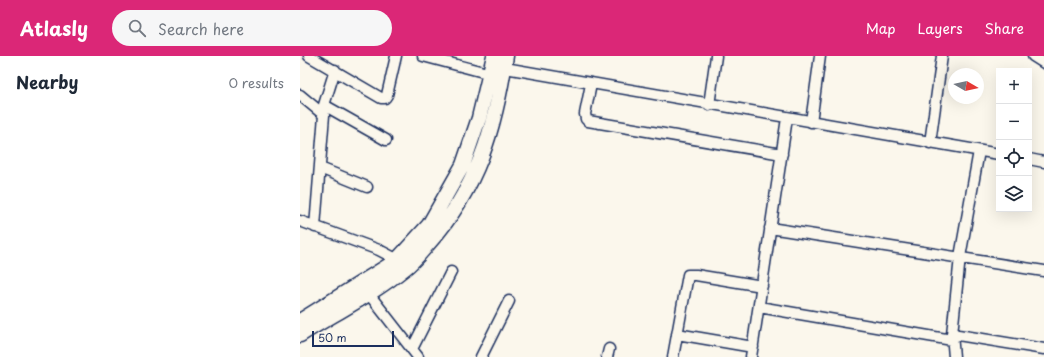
<!DOCTYPE html>
<html lang="en">
<head>
<meta charset="utf-8">
<style>
  :root { --surface:#fff; --page:#f6f6f7; --text:#1f2937; --muted:#747a83; --line:#e0e1e3; --accent:#db2777 }
  body { margin:0; font-family:"Playpen Sans",sans-serif; background:var(--page); color:var(--text) }
  .controls { position:absolute; right:12px; top:12px; display:grid; overflow:hidden; border-radius:0px; box-shadow:0 4px 16px #0002 }
  .controls button { width:36px; height:36px; display:grid; place-items:center; padding:0; border:0; border-bottom:1px solid var(--line); background:var(--surface); color:var(--text); font:20px sans-serif }
  .compass { position:absolute; left:648px; top:12px; width:36px; height:36px; border-radius:50%; background:var(--surface); box-shadow:0 4px 16px #0002; rotate:99deg }
  .scale { position:absolute; left:12px; bottom:10px; width:82px; box-sizing:border-box; padding-left:4px; border:2px solid #1b2f5e; border-top:0; font-size:11px; line-height:14px; white-space:nowrap; color:#1b2f5e; -webkit-text-stroke:3px #fbf7ec; paint-order:stroke }
  .list { margin:0; padding:0; list-style:none }
  h2 { display:flex; justify-content:space-between; align-items:center; height:52px; margin:0; padding:0 16px; font-size:17px }
  h2 small { font-size:13px; font-weight:400; color:var(--muted) }
  .icon { flex:none; width:22px; height:22px; fill:none; stroke:currentColor; stroke-width:2; stroke-linecap:round; stroke-linejoin:round }
  .map { position:relative; flex:none; width:744px; height:301px; overflow:hidden }
  header { display:flex; align-items:center; gap:24px; box-sizing:border-box; height:56px; padding:0 20px; background:var(--accent); color:#fff }
  header strong { font-size:19px }
  nav { display:flex; gap:22px; margin-inline-start:auto; font-size:14px }
  .search { width:280px; height:36px; background:var(--page); display:flex; align-items:center; gap:10px; box-sizing:border-box; padding:0 14px; border-radius:22px; color:var(--muted); font-size:15px }
  main { display:flex }
  aside { flex:1; background:var(--surface) }
  .map>svg:first-child { display:block }
</style>
</head>
<body>
<header>
<strong>Atlasly</strong>
<div class="search"><svg class="icon" aria-label="search" viewBox="0 0 24 24"><circle cx="10" cy="10" r="6"/><path d="M15 15l6 6"/></svg>Search here</div>
<nav><a>Map</a><a>Layers</a><a>Share</a></nav>
</header>
<main>
<aside>
<h2>Nearby<small>0 results</small></h2>
<ul class="list">
</ul>
</aside>
<div class="map">
<svg width="744" height="301" viewBox="0 0 744 301">
  <rect width="100%" height="100%" fill="#fbf7ec"/>
  <filter id="ink" filterUnits="userSpaceOnUse"><feTurbulence type="fractalNoise" baseFrequency=".025" numOctaves="2"/><feDisplacementMap in="SourceGraphic" scale="8" xChannelSelector="R" yChannelSelector="G"/><feConvolveMatrix kernelMatrix="1 2 1 2 8 2 1 2 1" color-interpolation-filters="sRGB"/></filter>
  <g filter="url(#ink)">
    <g fill="none" stroke-linecap="round" stroke-linejoin="round">
      <defs>
        <path id="street" d="M9 0 81 42H85L87 39 96 0
          M123 0 191 18
          M733 0 744 7
          M199 11 699 98
          M291 28 285 58 286 63 288 65 482 98
          M0 39 24 59 15 171
          M24 49 86 84
          M409 49 416 0
          M24 55V49L35 14
          M511 66 520 0
          M630 87 642 0
          M729 103 744 106
          M20 112 67 131
          M0 165 79 194 102 206
          M470 172 744 215
          M65 233 118 301
          M459 251 652 284
          M377 278 453 291
          M652 278 744 293
          M112 293 151 216
          M181 301 209 245
          M307 301 309 293
          M373 301 388 219H396L462 230
          M451 301 487 62
          M654 301 652 278 660 201 679 95"/>
        <path id="secondary" d="M0 265 96 205 129 169 163 109 179 62 194 0
          M0 279C35 257 73 238 105 212 114 205 121 196 128 188 178 132 195 72 206 0"/>
      </defs>
      <!-- street casing -->
      <use href="#street" stroke="#1b2f5e" stroke-width="13"/>
      <!-- secondary casing -->
      <use href="#secondary" stroke="#1b2f5e" stroke-width="17"/>
      <!-- street -->
      <use href="#street" stroke="#fbf7ec" stroke-width="10"/>
      <!-- secondary -->
      <use href="#secondary" stroke="#fbf7ec" stroke-width="14"/>
    </g>
  </g>
</svg>
<div class="controls">
<button>+</button>
<button>−</button>
<button><svg class="icon" aria-label="locate" viewBox="0 0 24 24"><circle cx="12" cy="12" r="6"/><path d="M12 2v4M12 18v4M2 12h4M18 12h4"/></svg></button>
<button><svg class="icon" aria-label="layers" viewBox="0 0 24 24"><path d="M12 4l9 5-9 5-9-5zM3 14l9 5 9-5"/></svg></button>
</div>
<svg class="compass" viewBox="-18 -18 36 36"><path d="M0-13l5 13h-10z" fill="#e53935"/><path d="M0 13l5-13h-10z" fill="#747a83"/></svg>
<div class="scale">50 m</div>
</div>
</main>
</body>
</html>
